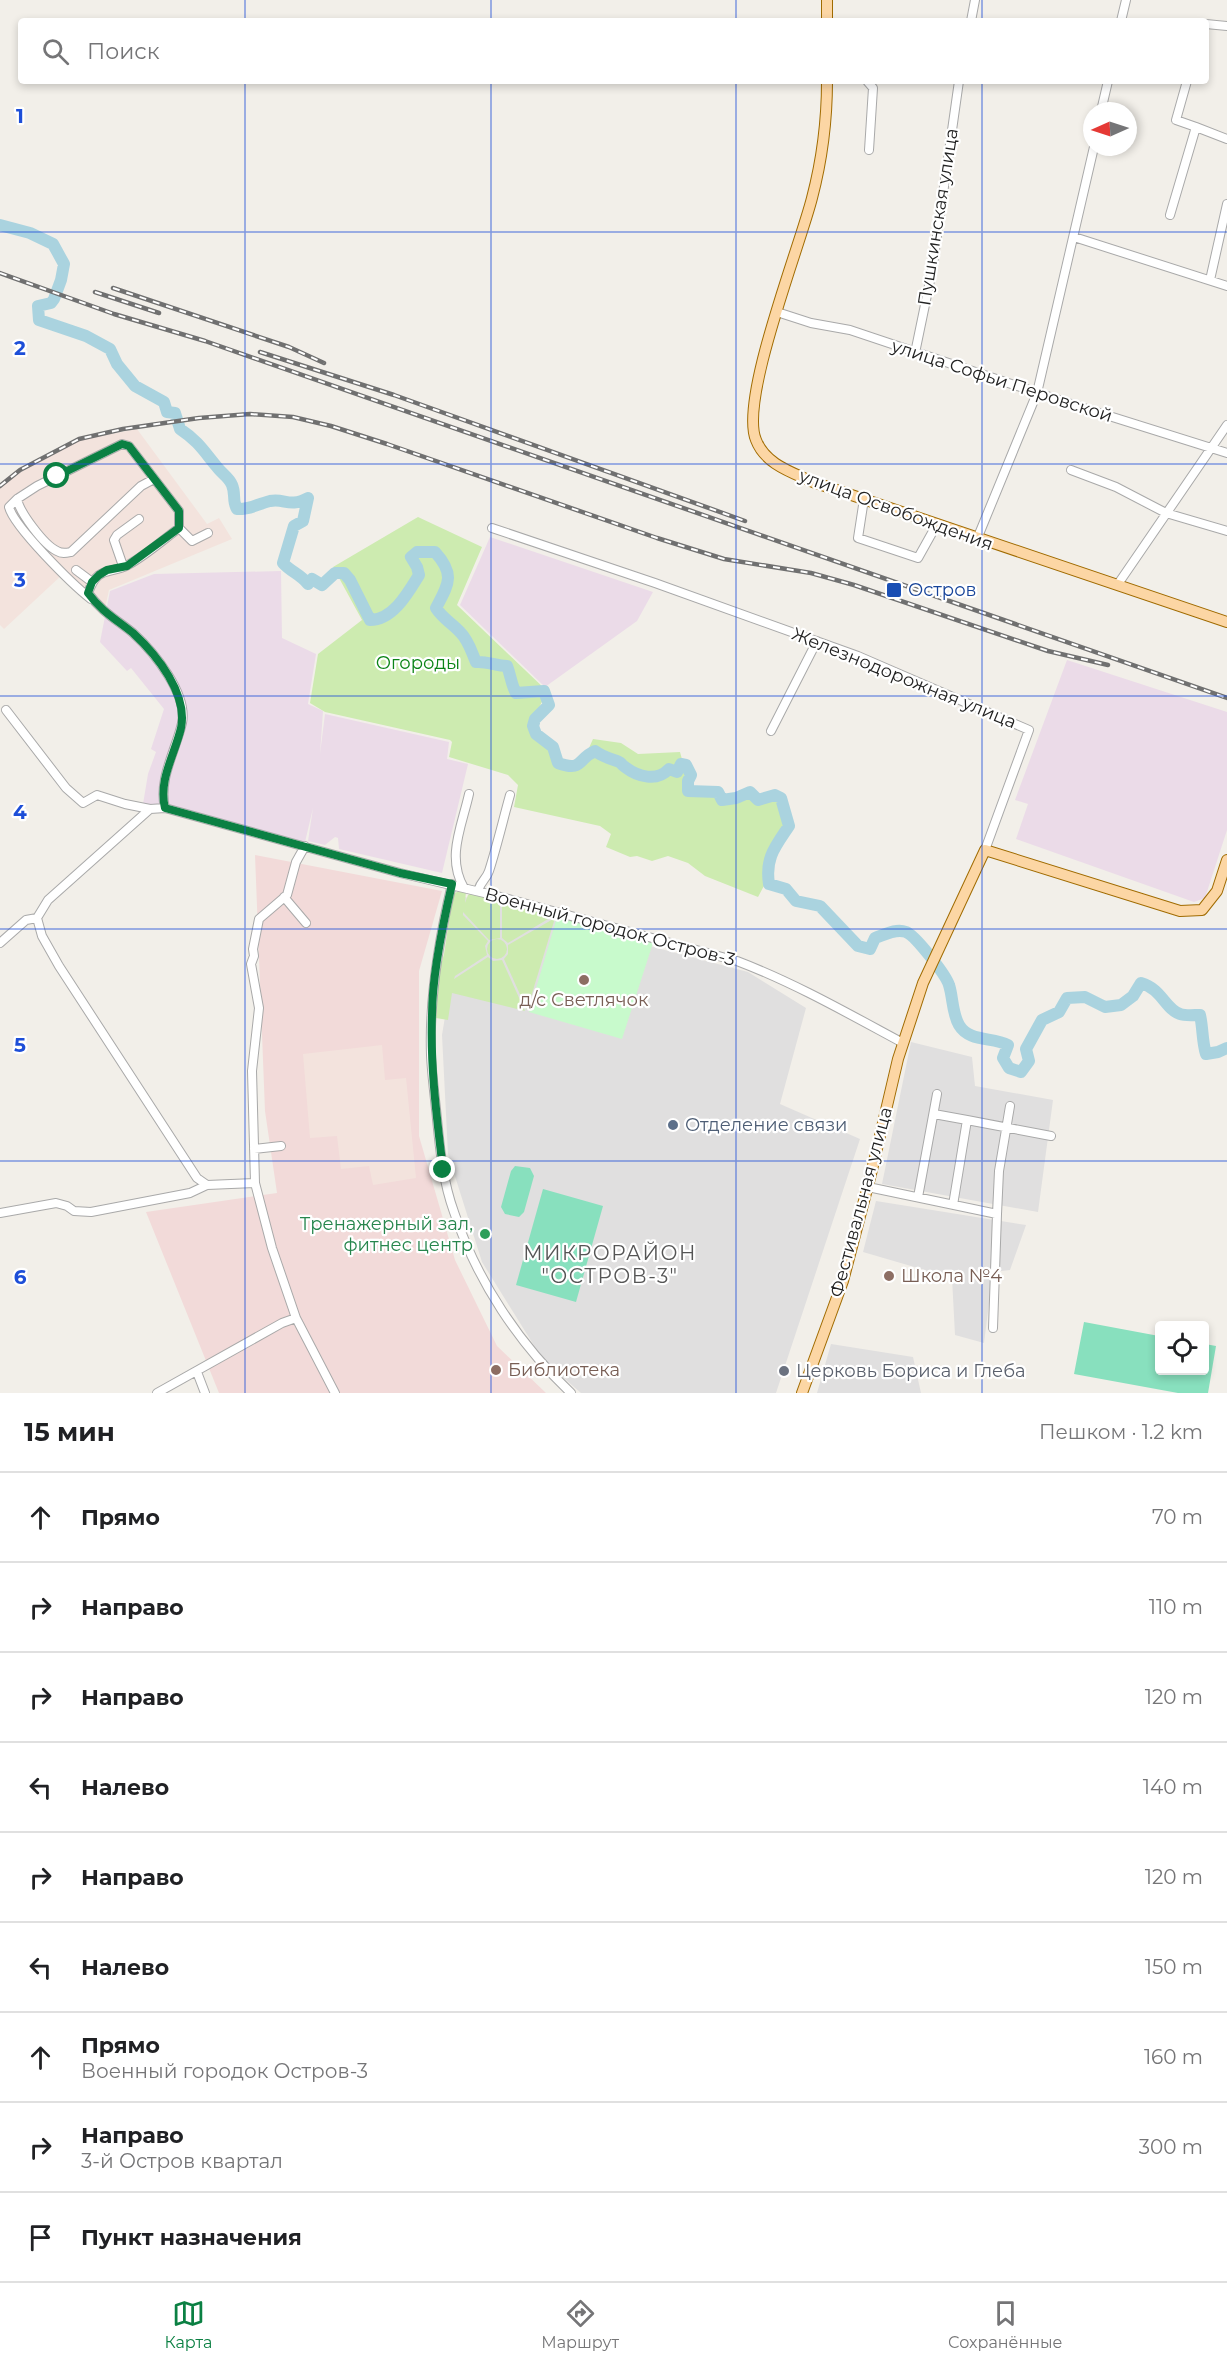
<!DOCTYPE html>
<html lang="ru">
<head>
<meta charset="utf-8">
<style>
  :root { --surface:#fff; --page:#f2f2f2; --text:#202124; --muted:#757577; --line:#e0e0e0; --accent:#0b8043 }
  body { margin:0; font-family:Montserrat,sans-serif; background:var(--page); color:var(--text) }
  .controls { position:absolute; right:18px; bottom:18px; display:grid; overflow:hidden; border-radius:6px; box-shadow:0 3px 9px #0003 }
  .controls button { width:54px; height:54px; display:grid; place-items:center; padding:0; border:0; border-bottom:2px solid var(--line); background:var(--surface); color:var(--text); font:30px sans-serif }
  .compass { position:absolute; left:1083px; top:102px; width:54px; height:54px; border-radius:50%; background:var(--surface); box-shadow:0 3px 9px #0003; rotate:267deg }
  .stop { position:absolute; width:18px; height:18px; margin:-14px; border:4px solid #0b8043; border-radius:50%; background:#fff }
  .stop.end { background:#0b8043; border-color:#fff; box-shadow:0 2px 6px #0008 }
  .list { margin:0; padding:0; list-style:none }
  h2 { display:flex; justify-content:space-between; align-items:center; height:78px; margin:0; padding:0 24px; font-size:26px }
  h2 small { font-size:20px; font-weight:400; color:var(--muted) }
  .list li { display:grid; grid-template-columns:39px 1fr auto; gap:18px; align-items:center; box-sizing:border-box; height:90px; padding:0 24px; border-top:2px solid var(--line) }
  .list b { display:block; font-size:22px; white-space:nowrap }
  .list p { margin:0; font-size:20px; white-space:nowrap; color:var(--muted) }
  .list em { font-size:20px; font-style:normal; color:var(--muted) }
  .icon { flex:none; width:33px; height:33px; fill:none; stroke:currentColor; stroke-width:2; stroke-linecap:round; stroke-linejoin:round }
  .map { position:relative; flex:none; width:1227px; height:1393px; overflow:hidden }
  .search { position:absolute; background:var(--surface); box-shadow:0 3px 9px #0003; left:18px; right:18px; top:18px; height:66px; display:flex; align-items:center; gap:15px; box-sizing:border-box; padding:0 21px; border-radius:6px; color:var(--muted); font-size:22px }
  .sheet { height:888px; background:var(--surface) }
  nav { display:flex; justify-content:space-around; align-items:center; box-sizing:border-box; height:84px; border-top:2px solid var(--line); background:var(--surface); font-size:16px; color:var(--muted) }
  nav a { display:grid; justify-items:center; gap:3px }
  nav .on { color:var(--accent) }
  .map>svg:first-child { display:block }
</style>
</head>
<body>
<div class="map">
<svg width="1227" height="1393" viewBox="0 0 1227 1393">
  <rect width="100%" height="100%" fill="#f2efe9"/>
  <!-- residential -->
  <path fill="#e0dfdf" d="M465 897 748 972 806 1008 780 1104 860 1139 776 1393H581L543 1360 482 1262 448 1154 442 1035Z
    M911 1042 972 1057 975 1086 1053 1100 1038 1212 882 1184Z
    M876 1201 1026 1225 1010 1270 993 1272 984 1343 955 1335 952 1278 863 1252Z
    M831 1344 913 1357 921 1393H817Z"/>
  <!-- commercial -->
  <path fill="#f2dad9" d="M255 855 442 891 419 971V1136L455 1260 497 1346 546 1393H219L146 1212 277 1193 265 1111Z"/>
  <!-- industrial -->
  <path fill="#ebdbe8" d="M490 537 653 592 637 621 545 687 460 605Z
    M281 571 282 638 316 654 308 704 323 711 320 754 325 714 449 742 447 759 468 764 442 873 339 849 338 838 335 837 325 845 308 841 313 808 305 842 160 804H143L148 774 156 752 151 749 164 709 131 668 127 671 100 642 110 591 154 574Z
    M1067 660 1227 712V830L1205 898 1194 902 1016 839 1028 804 1015 800Z"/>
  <!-- military -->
  <path fill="#f3e3dd" d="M137 429 207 524 219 518 232 539 109 590 104 613 63 574 4 629 0 625V488L21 472 80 440Z
    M382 1045 385 1080 406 1078 416 1178 373 1185 369 1166 341 1169 337 1136 310 1138 303 1054Z"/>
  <!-- grass -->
  <path fill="#cdebb0" d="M418 517 482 547 457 605 547 691 531 725 533 735 549 748 557 767 572 771 580 768 593 739 621 743 638 754 680 752 685 770 686 795 715 797 722 804 749 796 756 802 776 799 780 801 785 820 784 828 766 860V882L758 897 705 876 688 863 668 856 652 861 637 856 630 857 606 847 611 834 600 826 514 807 518 785 508 775 449 757 452 742 450 740 325 712 310 703 318 654 362 620 333 567Z
    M459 891H466L465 903 468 895 470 894 500 901V938L489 940 463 912V915L488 941 485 946 487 955 455 976 454 979 488 957 493 961 502 960 525 1011 452 993 448 1020 436 1018 434 991 444 954 453 894Z
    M502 902 553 916 508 943 502 938Z
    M555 918 527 1010 504 959 508 954V945Z
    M487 949a10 10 0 1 1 20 0a10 10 0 1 1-20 0Z"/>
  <!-- park -->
  <path fill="#c8facc" d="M557 917 653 943 622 1039 529 1012Z"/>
  <!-- pitch -->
  <path fill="#88e0be" d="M515 1166 530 1168 534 1176 524 1212 519 1217 505 1214 501 1207 511 1171Z
    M543 1189 603 1206 576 1302 516 1285Z
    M1084 1322 1159 1336 1160 1370H1204L1205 1344 1216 1346 1208 1393H1178L1074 1374Z"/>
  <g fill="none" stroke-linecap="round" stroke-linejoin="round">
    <!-- river -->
    <path stroke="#aad3df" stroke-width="12" d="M0 225 30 233 53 244 64 264 61 280 54 299 51 303 38 306 39 320 86 336 110 349 117 364 135 386 164 402 167 412 175 413 180 429C198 441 203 450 217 467 222 474 229 477 232 485 236 494 232 501 237 509 250 510 257 504 270 501 285 498 289 508 308 498L303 521 294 526 283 563C291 572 300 574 308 584L312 579 322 585 335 573H344L350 580 370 620C393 620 408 593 419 575L417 567 411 557 417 552H435C456 575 448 585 436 608 443 619 452 623 460 632 469 641 471 651 476 662 487 661 496 666 507 666 511 676 511 684 516 693L544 691 549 705 535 719 533 726 536 734 553 747 558 763C583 772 577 759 595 751 603 757 608 758 617 761 624 764 619 763 625 767 638 777 657 782 669 769L677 772 681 764 686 765 691 775 688 781V791L718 792 722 800 736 798 750 792 758 800 775 795 781 798 789 826C775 847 765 858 769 884L786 889 796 901 820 906 858 946 870 949 875 938C884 935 896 928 906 932 915 935 946 975 949 985 953 997 952 1013 959 1025 969 1042 992 1037 1008 1045L1003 1058 1009 1068 1021 1072 1029 1061 1026 1049 1042 1020 1059 1012 1067 998 1085 997 1105 1007 1121 1005 1133 996 1141 983C1162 989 1165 1009 1180 1014 1185 1016 1194 1015 1200 1015 1203 1028 1202 1041 1206 1054L1218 1052 1227 1048"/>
    <defs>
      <path id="minor" d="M971 21 975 0
        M1121 21 1126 0
        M1206 24 1227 26
        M867 81 873 88 869 150
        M1101 111 1108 81
        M1196 127 1227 139
        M1170 215 1196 127 1176 120 1187 81
        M1074 237 1227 286
        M1210 280 1227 204
        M777 312 811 323 850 330 1071 404 1227 453
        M915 353 932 271 959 81
        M1071 470 1116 487 1166 513 1227 531
        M154 479 141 486 71 552C66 553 62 554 57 551 44 545 20 513 17 499L37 486 122 444 129 446 179 511V528C163 540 146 555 128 565 108 575 98 565 88 593 101 611 117 620 133 633 154 652 188 694 182 723 176 750 158 779 165 808
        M17 499 9 507C14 527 73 585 91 599
        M864 499 858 538 918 558 937 524
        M179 528 192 541 208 533
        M492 528 655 583 858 656 1029 730 985 850
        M977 539 1037 393 1094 147
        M123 566 114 540 117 535 139 519
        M76 570 92 582
        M1118 584 1227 425
        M6 710 66 788 83 803 97 795 125 804 150 809
        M771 731 817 641
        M452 884C439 939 429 999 431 1055 432 1076 435 1098 437 1119 440 1150 443 1182 454 1212 477 1281 519 1344 571 1393
        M464 888C446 857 462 826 469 794
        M478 891C481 880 486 880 489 871 497 846 503 820 510 795
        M284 897 306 923
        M0 943 26 920 37 918
        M934 1114 967 1120 953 1205
        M967 1120 1051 1136
        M254 1149 281 1146
        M207 1185 197 1178 59 966 42 936 37 918 48 900 150 809 165 808 400 873 497 896 737 961C795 983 849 1014 903 1043
        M868 1187 997 1214 999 1171 1010 1106
        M918 1197 937 1094
        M0 1213 56 1203 67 1206 74 1211 91 1212 190 1193 207 1185 255 1183
        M296 1318 335 1393
        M993 1328 997 1214
        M197 1372 205 1393
        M157 1393 282 1323 296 1318 272 1248 255 1183 252 1071 259 1008 251 964 254 956 253 949 259 919 287 895 296 862 305 846"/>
      <path id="major" d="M827 21V0
        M827 81C827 120 822 160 812 198 800 246 739 400 756 440 765 464 791 472 813 482L1227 622
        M802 1393 843 1281 871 1174 898 1059 923 983 985 850 1180 911 1202 910 1217 891 1227 860"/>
    </defs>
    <!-- minor casing -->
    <use href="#minor" stroke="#a9a9a9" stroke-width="10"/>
    <!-- major casing -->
    <use href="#major" stroke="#a06b00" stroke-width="12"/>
    <!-- minor -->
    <use href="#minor" stroke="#fff" stroke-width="8"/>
    <!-- major -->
    <use href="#major" stroke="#fcd6a4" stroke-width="10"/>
    <defs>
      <path id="rail" d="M0 273 114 314 205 341 1227 698
        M113 288 289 347 324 363
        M95 292 159 313
        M260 352 394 395 745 521
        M0 486 20 470 79 439 123 429 199 418 250 414 293 417 331 426 387 444 657 538 724 559 811 573 854 585 1048 651 1108 665"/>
    </defs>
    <!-- rail casing -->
    <use href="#rail" stroke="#707070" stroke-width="4.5"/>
    <!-- rail -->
    <use href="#rail" stroke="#fff" stroke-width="2" stroke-dasharray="7" stroke-linecap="butt"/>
  </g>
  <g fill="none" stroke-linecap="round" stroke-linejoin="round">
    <!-- route -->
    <path stroke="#0b8043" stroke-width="8" d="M57 476 122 444 129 446 179 511V528L127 566 107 570 99 575 92 582 88 593C101 611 117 620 133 633 157 655 188 694 181 728 175 754 158 780 165 808L400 873 452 884C443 923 432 976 432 1015 430 1067 437 1119 443 1170"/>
  </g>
  <!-- grid -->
  <path fill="none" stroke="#1d4ed8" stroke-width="1.5" stroke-opacity="0.55" d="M245 0V21M491 0V21M736 0V21M982 0V21M245 81V1393M491 81V1393M736 81V1393M982 81V1393M0 232H1227M0 464H1227M0 696H1227M0 929H1227M0 1161H1227"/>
  <!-- markers -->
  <rect fill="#1a4fb4" stroke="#fff" stroke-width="2" x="886" y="582" width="16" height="16" rx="3"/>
  <g fill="#8d6e63" stroke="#fff" stroke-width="2">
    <circle cx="584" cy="980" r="6"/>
    <circle cx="889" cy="1276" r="6"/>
    <circle cx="496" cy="1370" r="6"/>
  </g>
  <circle fill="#5c6f8a" stroke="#fff" stroke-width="2" cx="673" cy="1125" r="6"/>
  <circle fill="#2e9e5b" stroke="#fff" stroke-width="2" cx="485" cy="1234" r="6"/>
  <circle fill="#6b7280" stroke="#fff" stroke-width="2" cx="784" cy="1371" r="6"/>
  <g text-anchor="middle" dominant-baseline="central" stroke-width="4.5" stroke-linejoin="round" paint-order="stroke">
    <!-- street labels -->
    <g font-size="18" fill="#222" stroke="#fff">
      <text transform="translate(938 217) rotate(-81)">Пушкинская улица</text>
      <text transform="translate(1002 381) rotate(18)">улица Софьи Перовской</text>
      <text transform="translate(896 510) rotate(20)">улица Освобождения</text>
      <text transform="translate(904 678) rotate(22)">Железнодорожная улица</text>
      <text transform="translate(610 927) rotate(15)">Военный городок Остров-3</text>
      <text transform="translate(861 1202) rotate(-75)">Фестивальная улица</text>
    </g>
    <!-- transit labels -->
    <g font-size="18" fill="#164399" stroke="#fff" text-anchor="start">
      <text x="908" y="590">Остров</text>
    </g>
    <!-- park labels -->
    <g font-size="18" fill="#0c8416" stroke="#fff">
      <text x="418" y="663">Огороды</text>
    </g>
    <!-- education labels -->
    <g font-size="18" fill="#785e54" stroke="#fff" text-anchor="start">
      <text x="584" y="1000" text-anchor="middle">д/с Светлячок</text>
      <text x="901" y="1276">Школа №4</text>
      <text x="508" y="1370">Библиотека</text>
    </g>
    <!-- service labels -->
    <g font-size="18" fill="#4e5e75" stroke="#fff" text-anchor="start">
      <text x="685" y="1125">Отделение связи</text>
    </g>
    <!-- leisure labels -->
    <g font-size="18" fill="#27864d" stroke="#fff" text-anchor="end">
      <text x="473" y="1224">Тренажерный зал,<tspan x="473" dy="21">фитнес центр</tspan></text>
    </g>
    <!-- worship labels -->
    <g font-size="18" fill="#5b616d" stroke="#fff" text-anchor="start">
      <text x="796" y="1371">Церковь Бориса и Глеба</text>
    </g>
    <!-- neighbourhood labels -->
    <g font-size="20" letter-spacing="1.5" fill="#555" stroke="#fff">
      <text x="610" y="1253">МИКРОРАЙОН<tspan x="610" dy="23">"ОСТРОВ-3"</tspan></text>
    </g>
  </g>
  <g font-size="20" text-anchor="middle" font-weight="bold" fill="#1d4ed8" stroke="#fff" stroke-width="4.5" stroke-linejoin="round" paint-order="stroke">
    <text x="20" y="123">1</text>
    <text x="20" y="355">2</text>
    <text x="20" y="587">3</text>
    <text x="20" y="819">4</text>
    <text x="20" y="1052">5</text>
    <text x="20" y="1284">6</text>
  </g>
</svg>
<div class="controls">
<button><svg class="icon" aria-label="locate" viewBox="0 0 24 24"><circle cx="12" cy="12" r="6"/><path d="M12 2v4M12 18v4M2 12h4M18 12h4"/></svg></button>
</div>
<svg class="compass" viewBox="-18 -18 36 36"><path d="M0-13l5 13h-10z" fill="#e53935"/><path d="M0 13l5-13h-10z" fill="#757577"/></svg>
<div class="stop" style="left:57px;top:476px"></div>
<div class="stop end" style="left:443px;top:1170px"></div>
<div class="search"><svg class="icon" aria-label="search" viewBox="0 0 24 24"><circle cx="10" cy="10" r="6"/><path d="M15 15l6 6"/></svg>Поиск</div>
</div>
<section class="sheet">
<h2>15 мин<small>Пешком · 1.2 km</small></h2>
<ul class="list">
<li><svg class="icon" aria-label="ahead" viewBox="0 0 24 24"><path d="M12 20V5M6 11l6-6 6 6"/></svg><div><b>Прямо</b></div><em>70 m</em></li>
<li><svg class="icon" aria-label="right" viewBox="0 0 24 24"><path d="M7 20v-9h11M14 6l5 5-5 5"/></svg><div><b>Направо</b></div><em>110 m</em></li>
<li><svg class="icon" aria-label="right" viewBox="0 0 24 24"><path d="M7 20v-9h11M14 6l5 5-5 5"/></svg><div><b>Направо</b></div><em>120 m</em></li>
<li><svg class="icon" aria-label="left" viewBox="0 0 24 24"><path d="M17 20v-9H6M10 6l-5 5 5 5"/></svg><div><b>Налево</b></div><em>140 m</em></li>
<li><svg class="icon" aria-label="right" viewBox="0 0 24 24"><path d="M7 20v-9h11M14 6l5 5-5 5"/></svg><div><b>Направо</b></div><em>120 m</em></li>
<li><svg class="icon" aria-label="left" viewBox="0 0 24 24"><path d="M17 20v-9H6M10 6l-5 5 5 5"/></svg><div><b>Налево</b></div><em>150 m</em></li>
<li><svg class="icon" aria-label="ahead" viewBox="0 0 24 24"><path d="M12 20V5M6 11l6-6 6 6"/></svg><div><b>Прямо</b><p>Военный городок Остров-3</p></div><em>160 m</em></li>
<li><svg class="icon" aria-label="right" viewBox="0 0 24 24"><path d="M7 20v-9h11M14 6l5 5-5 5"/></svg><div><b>Направо</b><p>3-й Остров квартал</p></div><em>300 m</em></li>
<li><svg class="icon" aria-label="arrive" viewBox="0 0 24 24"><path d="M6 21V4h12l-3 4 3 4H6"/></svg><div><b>Пункт назначения</b></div></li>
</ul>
</section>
<nav>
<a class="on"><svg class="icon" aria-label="map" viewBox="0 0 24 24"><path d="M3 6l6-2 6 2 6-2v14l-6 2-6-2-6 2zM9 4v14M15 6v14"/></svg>Карта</a>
<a><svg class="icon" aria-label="directions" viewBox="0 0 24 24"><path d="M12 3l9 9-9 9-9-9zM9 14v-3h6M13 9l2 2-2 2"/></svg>Маршрут</a>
<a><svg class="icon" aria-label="saved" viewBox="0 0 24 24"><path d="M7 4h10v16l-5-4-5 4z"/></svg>Сохранённые</a>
</nav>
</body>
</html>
